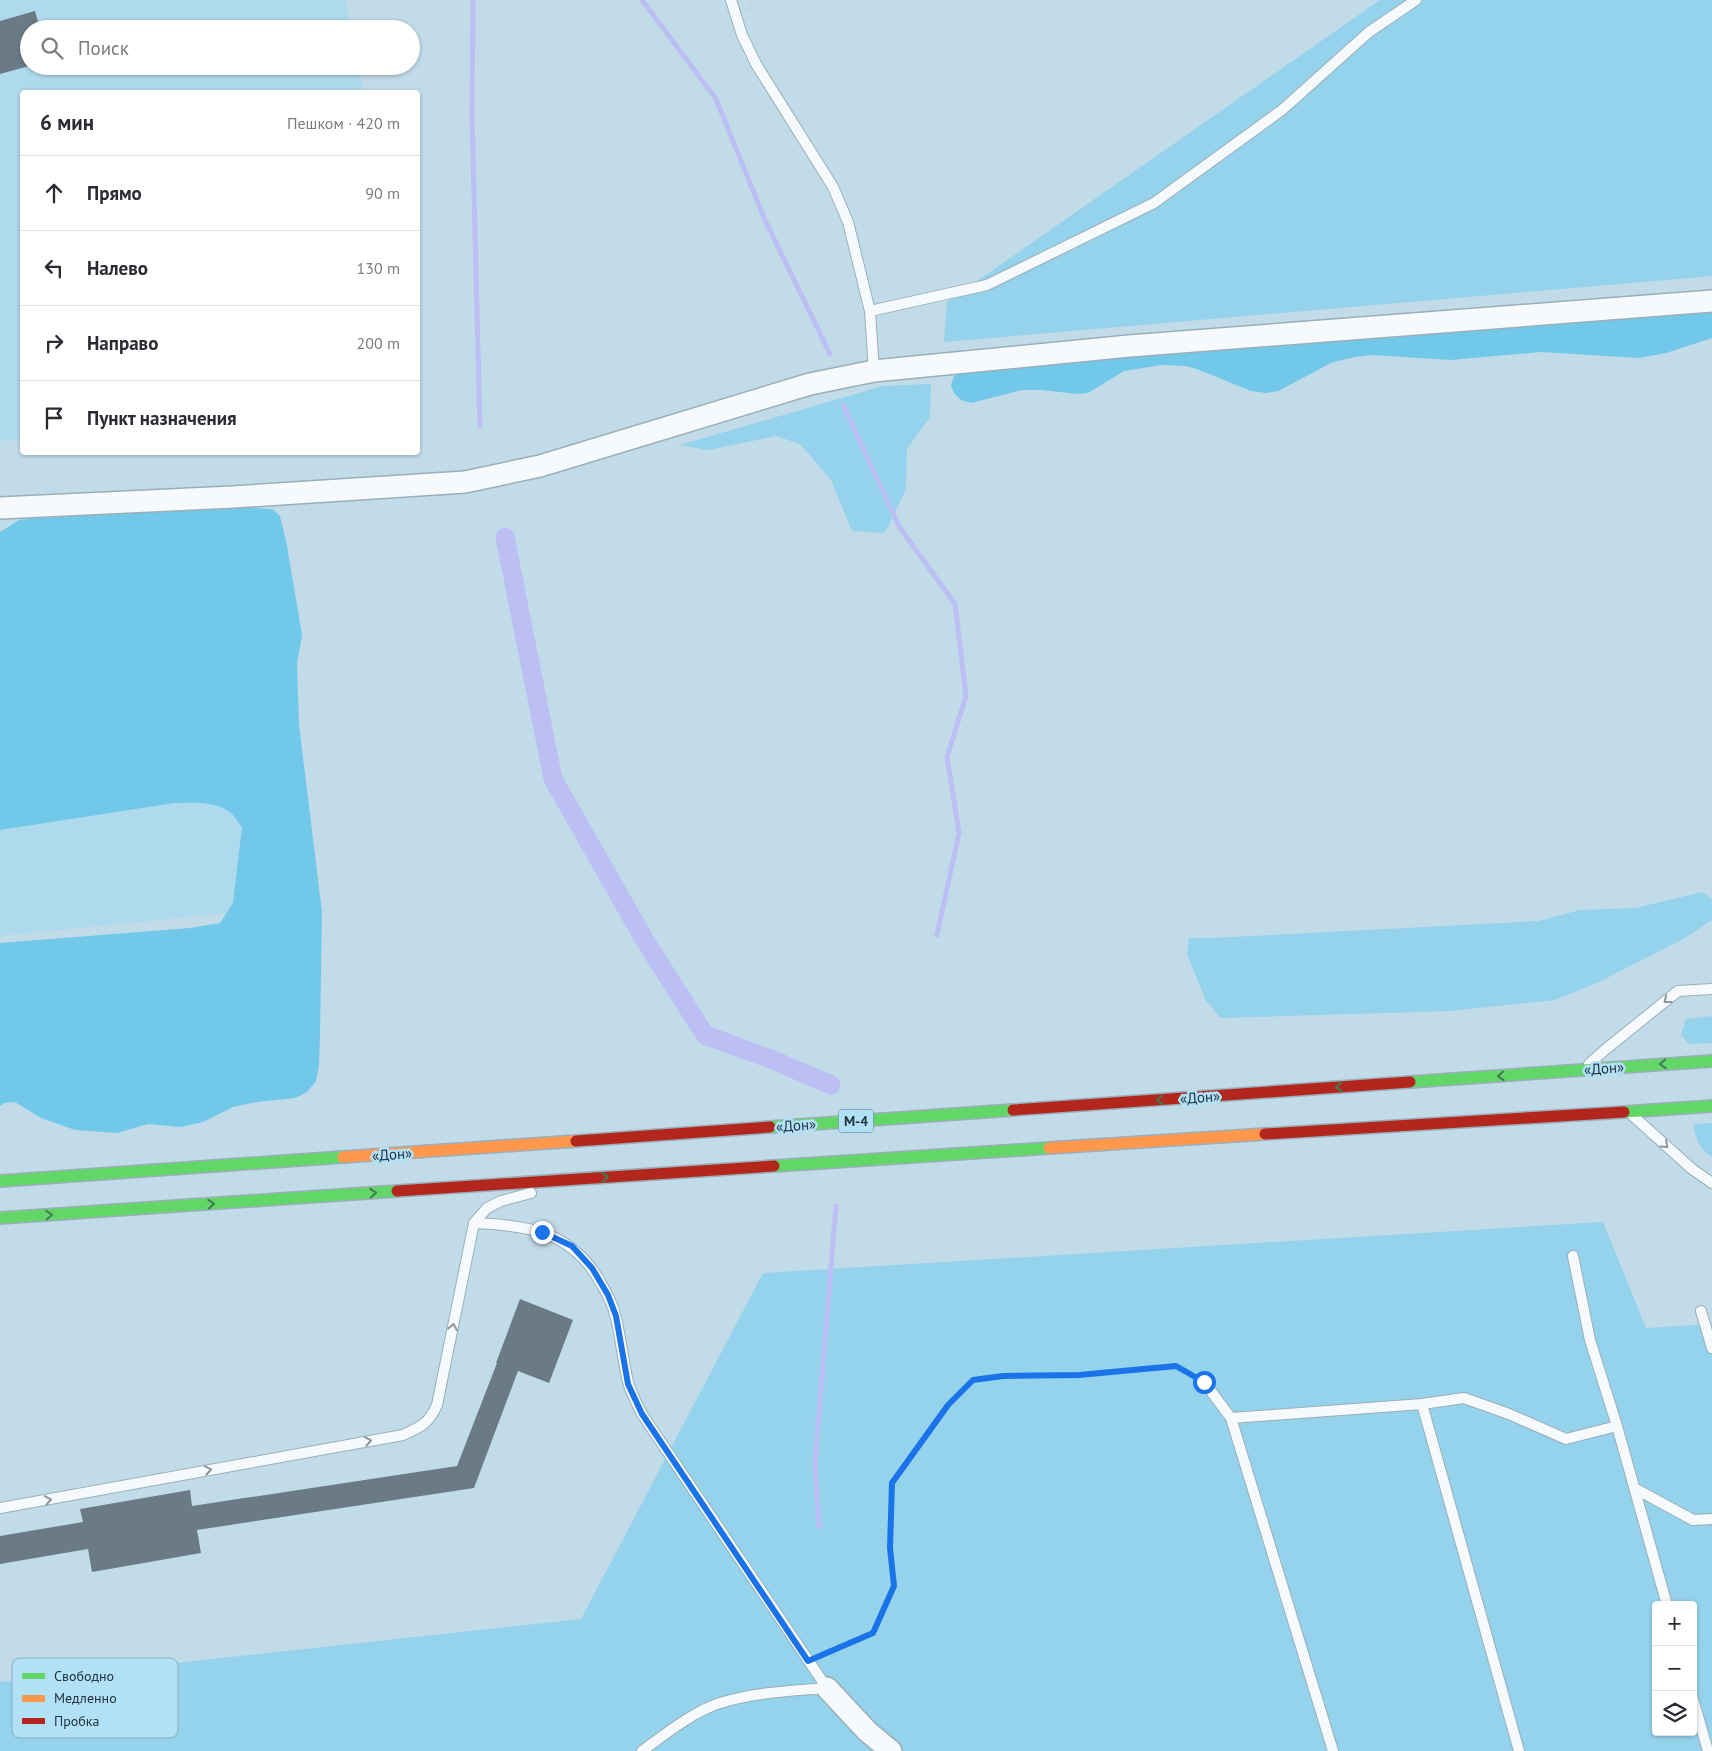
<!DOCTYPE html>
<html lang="ru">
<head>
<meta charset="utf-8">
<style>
  :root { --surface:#fff; --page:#f2f2f3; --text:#2b2b33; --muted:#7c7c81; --line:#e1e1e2 }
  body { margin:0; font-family:"PT Sans",sans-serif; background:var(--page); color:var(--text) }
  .controls { position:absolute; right:15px; bottom:15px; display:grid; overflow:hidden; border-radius:5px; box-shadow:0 1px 4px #0004 }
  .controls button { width:45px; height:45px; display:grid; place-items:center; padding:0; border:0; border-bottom:1px solid var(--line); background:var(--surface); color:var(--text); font:25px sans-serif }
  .stop { position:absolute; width:15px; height:15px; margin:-11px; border:4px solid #1a73e8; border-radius:50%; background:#fff }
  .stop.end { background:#1a73e8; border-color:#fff; box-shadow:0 1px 5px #0008 }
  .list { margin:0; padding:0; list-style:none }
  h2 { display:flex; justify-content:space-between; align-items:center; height:65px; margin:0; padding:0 20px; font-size:21px }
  h2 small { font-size:16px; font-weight:400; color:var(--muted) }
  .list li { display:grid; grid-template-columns:32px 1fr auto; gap:15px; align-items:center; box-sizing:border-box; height:75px; padding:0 20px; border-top:1px solid var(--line) }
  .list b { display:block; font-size:19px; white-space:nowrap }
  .list em { font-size:16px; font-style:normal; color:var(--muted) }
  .icon { flex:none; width:28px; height:28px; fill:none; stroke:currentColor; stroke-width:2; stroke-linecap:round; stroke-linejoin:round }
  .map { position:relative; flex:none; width:1712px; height:1751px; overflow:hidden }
  .search { position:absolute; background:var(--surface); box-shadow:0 1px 4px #0004; left:20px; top:20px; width:400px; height:55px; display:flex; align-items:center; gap:12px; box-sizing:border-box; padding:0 18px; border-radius:28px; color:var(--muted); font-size:19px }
  .panel { position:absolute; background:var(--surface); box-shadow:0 1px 4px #0004; left:20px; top:90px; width:400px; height:365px; border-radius:5px }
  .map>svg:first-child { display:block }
</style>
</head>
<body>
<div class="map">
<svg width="1712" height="1751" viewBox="0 0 1712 1751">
  <rect width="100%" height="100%" fill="#c1dbe8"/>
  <!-- built -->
  <path fill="#afd9ed" d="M0 0H346L351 29H29V66H358L363 92H22V439L0 441Z
    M253 786 238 912 0 936V808Z"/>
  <!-- green -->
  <path fill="#95d2ec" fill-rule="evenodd" d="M1380 0H1712V276L944 342 947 302Z
    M931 384 930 417 907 449 906 489 885 533 852 531 831 480 800 444 776 436 708 450 680 445 883 386Z
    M1702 892 1712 899V920L1685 938 1597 983 1555 1000 1449 1011 1221 1018 1206 1001 1187 954 1189 938H1212L1539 921 1580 910 1636 908Z
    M1712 1016V1043L1689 1044 1681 1035 1686 1019Z
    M1712 1123V1157C1701 1151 1694 1137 1694 1124Z
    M1603 1222 1646 1328 1712 1324V1751H0V1682L581 1619 763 1273ZM1656 1605H1693V1732H1656Z"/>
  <!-- forest -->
  <path fill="#72c8e9" d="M1712 308V338L1666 353 1639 358 1541 352 1451 360 1371 355 1355 357 1333 362 1278 391 1266 393 1251 391 1197 369 1186 366 1162 365 1124 371 1088 393 1077 394 1042 390H1022L971 403 961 400 954 393 951 385 954 376 959 370Z
    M216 506 272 509 280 516 287 546 302 635 297 664 299 725 322 912 320 1036 319 1066 316 1081 307 1092 295 1098 257 1102 233 1107 203 1122 181 1127 148 1124 117 1133 75 1130 41 1118 15 1102 4 1103 0 1106V943L190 928 220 923 233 903 242 827C238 823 236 818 232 814 217 800 192 803 174 803L0 830V532L19 520 36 518Z"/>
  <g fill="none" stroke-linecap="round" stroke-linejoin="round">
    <!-- stream -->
    <path stroke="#bbbff4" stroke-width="5" d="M473 0 472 116 480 427
      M642 0 716 99 765 220 830 354
      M843 405 900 528 955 604 966 696 947 757 959 833 937 935
      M819 1527 815 1463 836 1206"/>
    <!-- canal -->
    <path stroke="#bbbff4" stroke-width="19" d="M505 537 553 779 644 939 705 1035 773 1060 831 1085"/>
  </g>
  <!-- building -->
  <path fill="#6a7b85" d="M35 11 40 29H29V66L0 74V21Z
    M520 1299 573 1320 549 1383 518 1371 474 1488 197 1530 201 1553 92 1572 88 1549 0 1564V1536L83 1522 80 1509 190 1490 192 1506 457 1466 497 1363H496Z"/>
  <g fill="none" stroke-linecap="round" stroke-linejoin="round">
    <defs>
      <path id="lane" d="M731 0 742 35 756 64 833 187 848 222 870 311 874 371
        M870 311 987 285 1154 203 1282 110 1369 32 1416 0
        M1589 1064 1606 1049 1678 991 1712 989
        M1632 1115 1692 1169 1712 1183
        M474 1223C526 1225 571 1231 599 1280 606 1292 613 1304 616 1318 621 1339 623 1361 628 1382 631 1393 637 1404 642 1414L827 1688C791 1691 755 1692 720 1703 694 1711 664 1735 642 1751
        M1573 1256 1590 1340 1617 1426 1667 1605
        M1701 1311 1712 1348
        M1204 1382 1231 1418 1333 1751
        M1422 1404 1519 1751
        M1231 1418 1422 1404 1464 1398 1509 1414 1566 1439 1617 1426
        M1636 1489 1693 1520 1712 1519
        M0 1508 403 1435C421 1427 429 1423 437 1405L474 1223 487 1208 501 1201 531 1193
        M1693 1699 1708 1751"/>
      <path id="street" d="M0 508 233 497 465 482 540 466 810 384 874 371 1129 346 1712 301
        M827 1688 867 1731 891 1751"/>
      <path id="fast" d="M1410 1082 1712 1061
        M1624 1112 1712 1106
        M770 1127 1013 1110
        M774 1166 1049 1148
        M0 1181 343 1157
        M0 1218 397 1191"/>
      <path id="slow" d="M1049 1148 1265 1134
        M343 1157 576 1141"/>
      <path id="jam" d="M1013 1110 1410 1082
        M1265 1134 1624 1112
        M576 1141 770 1127
        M397 1191 774 1166"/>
    </defs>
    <!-- lane casing -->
    <use href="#lane" stroke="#9aafb9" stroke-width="12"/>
    <!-- street casing -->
    <use href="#street" stroke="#9aafb9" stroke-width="24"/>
    <!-- fast casing -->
    <use href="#fast" stroke="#9aafb9" stroke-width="14"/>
    <!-- slow casing -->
    <use href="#slow" stroke="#9aafb9" stroke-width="14"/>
    <!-- jam casing -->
    <use href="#jam" stroke="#9aafb9" stroke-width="14"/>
    <!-- path -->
    <path stroke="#c7ced3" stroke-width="3" stroke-dasharray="2.5 2.5" stroke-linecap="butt" d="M749 11 752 0
      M820 1656 873 1633 894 1586 890 1548 892 1483 948 1405 973 1379 1003 1376 1079 1375 1176 1366 1192 1376"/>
    <!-- lane -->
    <use href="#lane" stroke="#f6fafc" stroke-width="10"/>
    <!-- street -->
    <use href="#street" stroke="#f6fafc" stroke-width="21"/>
    <!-- fast -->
    <use href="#fast" stroke="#63d668" stroke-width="11"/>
    <!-- slow -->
    <use href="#slow" stroke="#ff974d" stroke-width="11"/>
    <!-- jam -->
    <use href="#jam" stroke="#b3261e" stroke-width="11"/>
  </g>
  <!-- one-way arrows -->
  <defs><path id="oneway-chevron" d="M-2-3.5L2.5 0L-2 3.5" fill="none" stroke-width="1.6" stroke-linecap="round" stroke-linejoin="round" transform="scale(1.25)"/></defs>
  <g stroke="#8c989d">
    <use href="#oneway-chevron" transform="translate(1667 1000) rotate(142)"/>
    <use href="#oneway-chevron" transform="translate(1665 1145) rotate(42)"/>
    <use href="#oneway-chevron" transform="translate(453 1327) rotate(-79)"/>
    <use href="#oneway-chevron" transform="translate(368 1441) rotate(-10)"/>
    <use href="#oneway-chevron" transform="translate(208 1470) rotate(-10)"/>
    <use href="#oneway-chevron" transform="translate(48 1500) rotate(-10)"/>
  </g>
  <g stroke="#3f7d51">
    <use href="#oneway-chevron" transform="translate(1663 1064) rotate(176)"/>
    <use href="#oneway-chevron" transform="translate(1501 1076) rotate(176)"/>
    <use href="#oneway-chevron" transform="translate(1339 1087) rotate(176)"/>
    <use href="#oneway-chevron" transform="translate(1160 1100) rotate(176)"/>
    <use href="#oneway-chevron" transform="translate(605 1177) rotate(-4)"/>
    <use href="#oneway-chevron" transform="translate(373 1193) rotate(-4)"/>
    <use href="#oneway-chevron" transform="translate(211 1204) rotate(-4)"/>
    <use href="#oneway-chevron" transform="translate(49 1215) rotate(-4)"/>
  </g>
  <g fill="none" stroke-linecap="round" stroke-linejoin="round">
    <!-- route -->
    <path stroke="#1a73e8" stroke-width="6" d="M542 1232 572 1246 592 1268 608 1295 616 1316 628 1384 642 1414 808 1661 873 1633 894 1586 890 1548 892 1483 948 1405 973 1380 1003 1376 1079 1375 1176 1366 1204 1382"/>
  </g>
  <g text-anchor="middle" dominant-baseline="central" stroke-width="5" stroke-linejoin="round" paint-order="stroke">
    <!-- shield labels -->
    <rect fill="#b2e1f7" stroke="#4d6976" stroke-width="1" x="838.5" y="1109.5" width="35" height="23" rx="4"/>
    <g font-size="14" font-weight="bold" fill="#22353e">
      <text x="856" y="1121">М-4</text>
    </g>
    <!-- street labels -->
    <g font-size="15" fill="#22353e" stroke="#b2e1f7">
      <text transform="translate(1604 1068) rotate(-4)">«Дон»</text>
      <text transform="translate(1200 1097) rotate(-4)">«Дон»</text>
      <text transform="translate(796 1125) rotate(-4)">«Дон»</text>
      <text transform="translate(392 1154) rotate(-4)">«Дон»</text>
    </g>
  </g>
  <!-- legend -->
  <rect x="12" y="1658" width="166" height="80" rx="8" fill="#b2e1f7" stroke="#87adc0" stroke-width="1"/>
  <rect x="22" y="1673" width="23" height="6" fill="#63d668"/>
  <rect x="22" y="1695" width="23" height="7" fill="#ff974d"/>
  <rect x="22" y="1718" width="23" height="6" fill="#b3261e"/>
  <g font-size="14" fill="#22353e">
    <text x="54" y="1681">Свободно</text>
    <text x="54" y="1703">Медленно</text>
    <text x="54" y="1726">Пробка</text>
  </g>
</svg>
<div class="controls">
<button>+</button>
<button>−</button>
<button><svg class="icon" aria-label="layers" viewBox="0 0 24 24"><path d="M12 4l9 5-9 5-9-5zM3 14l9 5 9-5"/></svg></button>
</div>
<div class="stop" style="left:1204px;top:1382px"></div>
<div class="stop end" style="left:542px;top:1232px"></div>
<div class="search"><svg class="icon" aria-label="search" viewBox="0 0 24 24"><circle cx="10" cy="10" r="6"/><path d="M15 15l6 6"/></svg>Поиск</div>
<section class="panel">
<h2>6 мин<small>Пешком · 420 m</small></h2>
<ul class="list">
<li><svg class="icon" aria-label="ahead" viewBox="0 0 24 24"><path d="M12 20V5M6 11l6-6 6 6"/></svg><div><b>Прямо</b></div><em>90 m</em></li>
<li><svg class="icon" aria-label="left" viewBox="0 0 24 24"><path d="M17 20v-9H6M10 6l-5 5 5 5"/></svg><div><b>Налево</b></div><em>130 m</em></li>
<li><svg class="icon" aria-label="right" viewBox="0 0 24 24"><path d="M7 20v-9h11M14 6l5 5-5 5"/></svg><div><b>Направо</b></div><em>200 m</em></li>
<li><svg class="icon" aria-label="arrive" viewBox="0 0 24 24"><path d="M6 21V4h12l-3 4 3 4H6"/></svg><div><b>Пункт назначения</b></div></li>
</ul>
</section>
</div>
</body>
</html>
